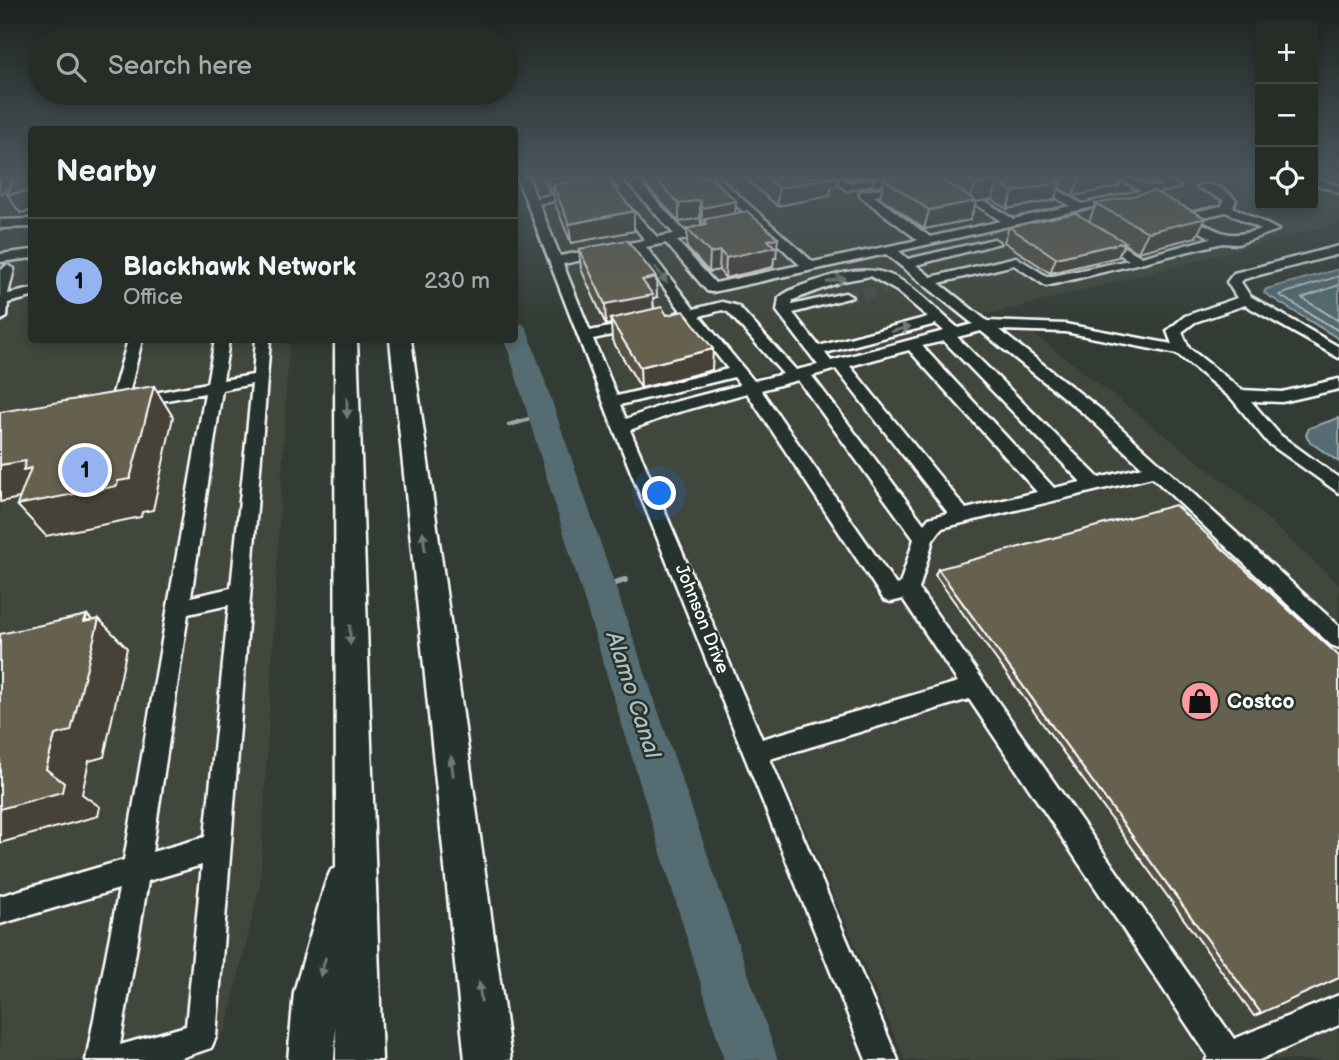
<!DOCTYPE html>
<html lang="en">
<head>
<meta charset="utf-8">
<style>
  :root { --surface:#262d27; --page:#2e352f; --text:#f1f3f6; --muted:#a4a8a7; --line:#424944; --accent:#95b2f1 }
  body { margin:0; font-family:"Balsamiq Sans",sans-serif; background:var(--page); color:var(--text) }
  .controls { position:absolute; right:21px; top:21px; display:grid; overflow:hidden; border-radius:7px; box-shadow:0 4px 10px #0003 }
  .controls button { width:63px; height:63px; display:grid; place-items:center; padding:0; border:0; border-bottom:2px solid var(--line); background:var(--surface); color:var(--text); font:35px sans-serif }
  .you { position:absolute; left:660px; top:494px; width:24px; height:24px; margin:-18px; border:5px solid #fff; border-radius:50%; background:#1a73e8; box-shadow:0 0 0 10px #1a73e833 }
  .badge { display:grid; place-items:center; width:46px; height:46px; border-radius:50%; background:var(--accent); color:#111; font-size:23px; font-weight:700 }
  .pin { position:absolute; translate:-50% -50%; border:4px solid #fff; box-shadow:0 2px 7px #0006 }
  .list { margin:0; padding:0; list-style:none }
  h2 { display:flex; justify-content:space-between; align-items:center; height:91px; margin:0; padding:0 28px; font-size:30px }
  h2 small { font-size:23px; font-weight:400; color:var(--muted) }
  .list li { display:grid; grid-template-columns:46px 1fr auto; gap:21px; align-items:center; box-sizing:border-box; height:126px; padding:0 28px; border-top:2px solid var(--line) }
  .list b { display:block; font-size:26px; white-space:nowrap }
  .list p { margin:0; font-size:23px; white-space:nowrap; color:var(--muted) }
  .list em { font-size:23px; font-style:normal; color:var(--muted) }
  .icon { flex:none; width:38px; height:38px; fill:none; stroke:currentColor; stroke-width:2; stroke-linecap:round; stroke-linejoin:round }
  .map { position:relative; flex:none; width:1339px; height:1060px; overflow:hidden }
  .search { position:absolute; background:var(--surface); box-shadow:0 4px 10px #0003; left:28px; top:28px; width:490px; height:77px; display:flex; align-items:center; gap:18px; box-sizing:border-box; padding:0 24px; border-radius:38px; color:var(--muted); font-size:26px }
  .panel { position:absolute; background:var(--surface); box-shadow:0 4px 10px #0003; left:28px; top:126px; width:490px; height:217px; border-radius:7px }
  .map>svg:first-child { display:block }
</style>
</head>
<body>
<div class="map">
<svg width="1339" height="1060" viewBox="0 0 1339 1060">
  <rect width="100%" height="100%" fill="#333c34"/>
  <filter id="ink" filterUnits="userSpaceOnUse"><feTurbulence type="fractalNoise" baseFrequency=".0143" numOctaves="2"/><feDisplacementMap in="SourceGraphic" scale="14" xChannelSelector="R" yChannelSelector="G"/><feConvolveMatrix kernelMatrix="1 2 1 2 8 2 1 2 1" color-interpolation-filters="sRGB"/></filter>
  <g filter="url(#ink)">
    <!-- built -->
    <path fill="#42473c" d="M0 177H31L32 340H289L260 885 226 1029 199 1060H0Z
      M527 177H1260V205H1313V189L1339 201V223L1003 311 962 318 964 321 960 325 626 407Z
      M1016 320 1239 493 1339 585V1060H905L630 426Z"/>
    <!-- water -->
    <path fill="#556c73" stroke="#99a7ab" stroke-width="2" d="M1339 269V339L1264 293 1266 289Z
      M1339 418V462L1310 442 1306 435 1309 428Z"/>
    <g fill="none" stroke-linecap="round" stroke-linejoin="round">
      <!-- shore -->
      <path stroke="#bbc4c7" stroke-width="2" d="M1339 276 1279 295 1339 331
        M1339 285 1302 298 1339 321"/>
      <!-- stream-far1 -->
      <path stroke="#99a7ab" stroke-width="4.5" d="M509 425 540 416"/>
      <!-- stream -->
      <path stroke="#99a7ab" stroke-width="6" d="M598 588 625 580"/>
      <!-- river -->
      <path fill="#556c73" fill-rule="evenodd" d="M514 322 523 324 527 329 778 1060H724L505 340H514Z"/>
      <!-- minor-tunnel -->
      <path stroke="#475048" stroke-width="12" stroke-dasharray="12 6" stroke-linecap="butt" d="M845 297 886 289"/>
      <defs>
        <path id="minor" d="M517 177H528L536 198 602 186 596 177H607L616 188 539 204 560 256 645 240 611 197 617 194 657 237 674 234 626 181 636 179 685 232 717 227V233L677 241 715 283 800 265 706 177H718L813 262 918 240 860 196V192L864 191 910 184V188L874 196 930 237 1001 221 943 183V179L947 178 975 177 957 183 1013 219 1070 206 1023 177H1036L1082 204 1141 191 1117 177C1133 177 1147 190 1163 186L1147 177H1161L1180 187 899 251 908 259 994 239 1000 243 916 265 931 277 1016 257 1048 277 1129 260 1097 241V235L1101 234 1142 257 1211 238 1171 215 1177 211 1184 214 1222 206 1224 200 1197 187C1208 180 1228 190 1236 200L1233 207 1278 230 1238 244 1222 243 1046 286 1014 265 939 283 987 321 1065 324 1172 344 1167 331 1185 316 1237 298 1227 282 1234 273 1339 246V254L1244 279 1241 282 1250 296 1339 347V358L1245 305 1195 322 1182 332 1189 348 1242 390 1282 392 1339 379V389L1282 402 1251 401 1280 435 1339 478V493L1268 443 1232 399 1177 354 1065 332 999 330 1100 409 1339 626V648L1331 645 1152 477 942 528 933 540 919 589 1234 1039 1339 995V1025L1259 1060H1206L1208 1056 969 699 770 759 898 1060H866L613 427ZM1226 212 1261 229C1229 239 1223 234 1194 219ZM666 243 707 291 712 292 886 254 973 324 958 328C906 284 891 254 819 280 806 284 789 289 779 298L777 311 818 365 796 370 738 306 722 302 694 309 646 247ZM635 249 682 312 676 313V319H688L728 369 617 396 593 339 639 329 641 326 634 322 590 331 563 264ZM870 276 897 291 928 317 819 346 793 313 852 297 845 293 792 305 793 300 843 281ZM722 310 728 312 783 374 754 381 700 316ZM936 324 944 331 831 361 825 353ZM981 331 1088 417 1142 467 1099 478 957 337ZM944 341 1081 482 1054 488 922 346ZM909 350 1037 492 966 509 850 366ZM836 369 948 513 929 518 924 524 812 376ZM734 377 740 385 663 405 626 419 620 405ZM798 380 914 539 900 584 896 585 761 390ZM747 393 884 600 891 602 903 599 958 682 762 739 630 430 675 413Z
          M829 177H841L849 183 879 178 885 181 847 190Z
          M1313 177 1339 186V193L1313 183Z
          M32 219V227L0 228V220Z
          M32 250V258L0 262V254Z
          M7 265 14 269 8 294 32 289V297L8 303 7 317 0 321V271Z
          M128 340H142L128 398 207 383 215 340H229L223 380 253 375 256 340H270L216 1037 211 1048 175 1060H86L119 889 0 924V896L124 860 205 393 134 406 127 402 124 408H112L110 404ZM252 384 231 588 191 597 222 390ZM229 605 205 837 152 852 188 614ZM202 865 186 1026 120 1045 148 881Z"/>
        <path id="highway" d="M335 340H357L382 1060H336V1026L334 1060H288L294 992 325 884 331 870 336 868Z
          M390 340H411L511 1060H465Z"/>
      </defs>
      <!-- minor casing -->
      <use href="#minor" stroke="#fff" stroke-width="5"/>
      <!-- highway casing -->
      <use href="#highway" stroke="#fff" stroke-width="5"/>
      <!-- minor -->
      <use href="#minor" fill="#26332d" fill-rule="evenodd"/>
      <!-- highway -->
      <use href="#highway" fill="#26332d" fill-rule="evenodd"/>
    </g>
    <!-- wall -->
    <path fill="#585344" stroke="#fff" stroke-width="2" d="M543 177H595L634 211V231L571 243 555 204 553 192 550 193Z
      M645 177H654L736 201 735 213 776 258H774L773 267 725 278 719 270 709 272 687 248V229L701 225 700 218 679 222 645 184Z
      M744 177H839L837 186 831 188 830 196 777 206Z
      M874 177H963L965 178V177H1122L1118 187 1073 196 1059 188 1054 200 1007 209 992 199 976 202 970 220 924 229 880 197 883 185 872 187Z
      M1096 204 1196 237 1138 252 1124 244 1118 257 1050 273 1004 242 1009 227 1089 221Z
      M579 249 657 297 653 298 654 309 667 315 712 370 641 388 612 340 611 324 606 325 581 269Z
      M938 569 1261 1013 1254 1016 935 575Z"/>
    <!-- shaded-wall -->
    <path fill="#474337" stroke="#fff" stroke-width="2" d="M0 177H13L4 193 0 194Z
      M548 177H595L596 184 553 185V192L550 193Z
      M823 177H839L837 186 831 188 830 196 777 206 779 188Z
      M850 177H869L850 180Z
      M874 177H926L884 179 883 185 872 187Z
      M1086 177H1122L1118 187 1073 196 1080 178Z
      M998 182 992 199 976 202 970 220 924 229 929 210 970 202 975 185Z
      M1061 182 1054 200 1007 209 1013 192Z
      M32 191V211L20 213 7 194Z
      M700 200V218L679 222V204Z
      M736 201 735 219H705L704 225 702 226V208Z
      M634 211V231L571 243 569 224Z
      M1206 218 1196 237 1138 252 1148 232Z
      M778 238 776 258H774L773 267 725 278 726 258 768 240Z
      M1125 242 1118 257 1050 273 1056 258Z
      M720 251 719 270 709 272 710 253Z
      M656 277 657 297 653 298 654 315 610 319 611 324 606 325 605 304 642 280Z
      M713 349 712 370 641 388 640 367Z
      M154 386 173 417 153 510 142 512 141 517 46 536 17 505 44 493 0 502V465Z
      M87 615 97 625 99 619 127 648 104 757 89 761 82 794 100 807 98 816 0 843V809L46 769Z"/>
    <!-- building -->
    <path fill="#66604f" stroke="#fff" stroke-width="2" d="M16 177H32V191L7 194Z
      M601 177H605L634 211 569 224 553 185Z
      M654 177H711L736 201 702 208 700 200 679 204Z
      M765 177H830L832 178 779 188Z
      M894 177H938L976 201 929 210 884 179Z
      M961 177H963L968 181 978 180V177H1053L1061 182 1013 192 998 182 975 185Z
      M1153 191 1206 218 1148 232 1096 204Z
      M747 211 778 238 768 240 775 247 726 258 720 251 710 253 687 229 706 224 705 219Z
      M1075 213 1125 242 1056 258 1009 227Z
      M627 240 656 277 642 280 653 295 605 304 579 249Z
      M662 307 667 315 684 311 713 349 640 367 610 319Z
      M154 386 130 479 118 481 117 486 17 505 31 468 23 470 26 461 0 465V412Z
      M1175 505 1339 656V978L1261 1013 938 569Z
      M87 615 84 622 99 619 71 731 55 735 46 769 64 783 62 792 0 809V634Z"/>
    <!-- one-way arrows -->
    <defs><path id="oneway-solid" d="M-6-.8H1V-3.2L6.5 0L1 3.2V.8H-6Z" transform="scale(1.75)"/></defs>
    <g fill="#727a76">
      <use href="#oneway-solid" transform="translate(661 275) rotate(53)"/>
      <use href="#oneway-solid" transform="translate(836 280) rotate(-13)"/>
      <use href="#oneway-solid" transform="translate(901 329) rotate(-15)"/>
      <use href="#oneway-solid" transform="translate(347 408) rotate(89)"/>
      <use href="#oneway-solid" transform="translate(424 541) rotate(-97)"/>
      <use href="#oneway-solid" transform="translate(350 635) rotate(89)"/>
      <use href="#oneway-solid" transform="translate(452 766) rotate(-97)"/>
      <use href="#oneway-solid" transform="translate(323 967) rotate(105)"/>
      <use href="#oneway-solid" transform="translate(480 992) rotate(-97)"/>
    </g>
  </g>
  <!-- sky -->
  <linearGradient id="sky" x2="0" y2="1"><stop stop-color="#1c211d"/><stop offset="0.54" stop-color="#4a565c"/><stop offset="1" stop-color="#4a565c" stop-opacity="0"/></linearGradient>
  <rect width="1339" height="325" fill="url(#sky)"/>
  <!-- icons -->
  <defs>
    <symbol id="shop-disc" viewBox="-11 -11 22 22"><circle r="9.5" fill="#ff9aa2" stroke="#26332d"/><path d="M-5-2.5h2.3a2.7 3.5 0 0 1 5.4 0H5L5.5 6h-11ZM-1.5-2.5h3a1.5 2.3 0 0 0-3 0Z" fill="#111"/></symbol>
  </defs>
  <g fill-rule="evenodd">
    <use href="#shop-disc" x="1178" y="679" width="44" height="44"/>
  </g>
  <g text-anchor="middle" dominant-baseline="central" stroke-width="5" stroke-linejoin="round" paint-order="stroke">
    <!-- street labels -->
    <g font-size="18" fill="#fff" stroke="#26332d">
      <text transform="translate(702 619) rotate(68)">Johnson Drive</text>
    </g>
    <!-- near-poi labels -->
    <g font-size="21" font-weight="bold" fill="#fff" stroke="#26332d" text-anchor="start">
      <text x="1227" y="701">Costco</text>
    </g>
    <!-- near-water labels -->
    <g font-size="23" font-style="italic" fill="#b2bdc0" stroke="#26332d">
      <text transform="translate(633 695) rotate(72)">Alamo Canal</text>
    </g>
  </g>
</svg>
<div class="controls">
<button>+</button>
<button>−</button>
<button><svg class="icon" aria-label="locate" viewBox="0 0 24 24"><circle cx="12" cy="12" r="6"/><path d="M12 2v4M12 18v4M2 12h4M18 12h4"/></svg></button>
</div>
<div class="you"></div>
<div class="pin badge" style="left:85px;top:470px">1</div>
<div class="search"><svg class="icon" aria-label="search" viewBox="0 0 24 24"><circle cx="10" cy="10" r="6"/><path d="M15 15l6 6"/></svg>Search here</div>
<section class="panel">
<h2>Nearby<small></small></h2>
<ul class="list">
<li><span class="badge">1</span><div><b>Blackhawk Network</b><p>Office</p></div><em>230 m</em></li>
</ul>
</section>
</div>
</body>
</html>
